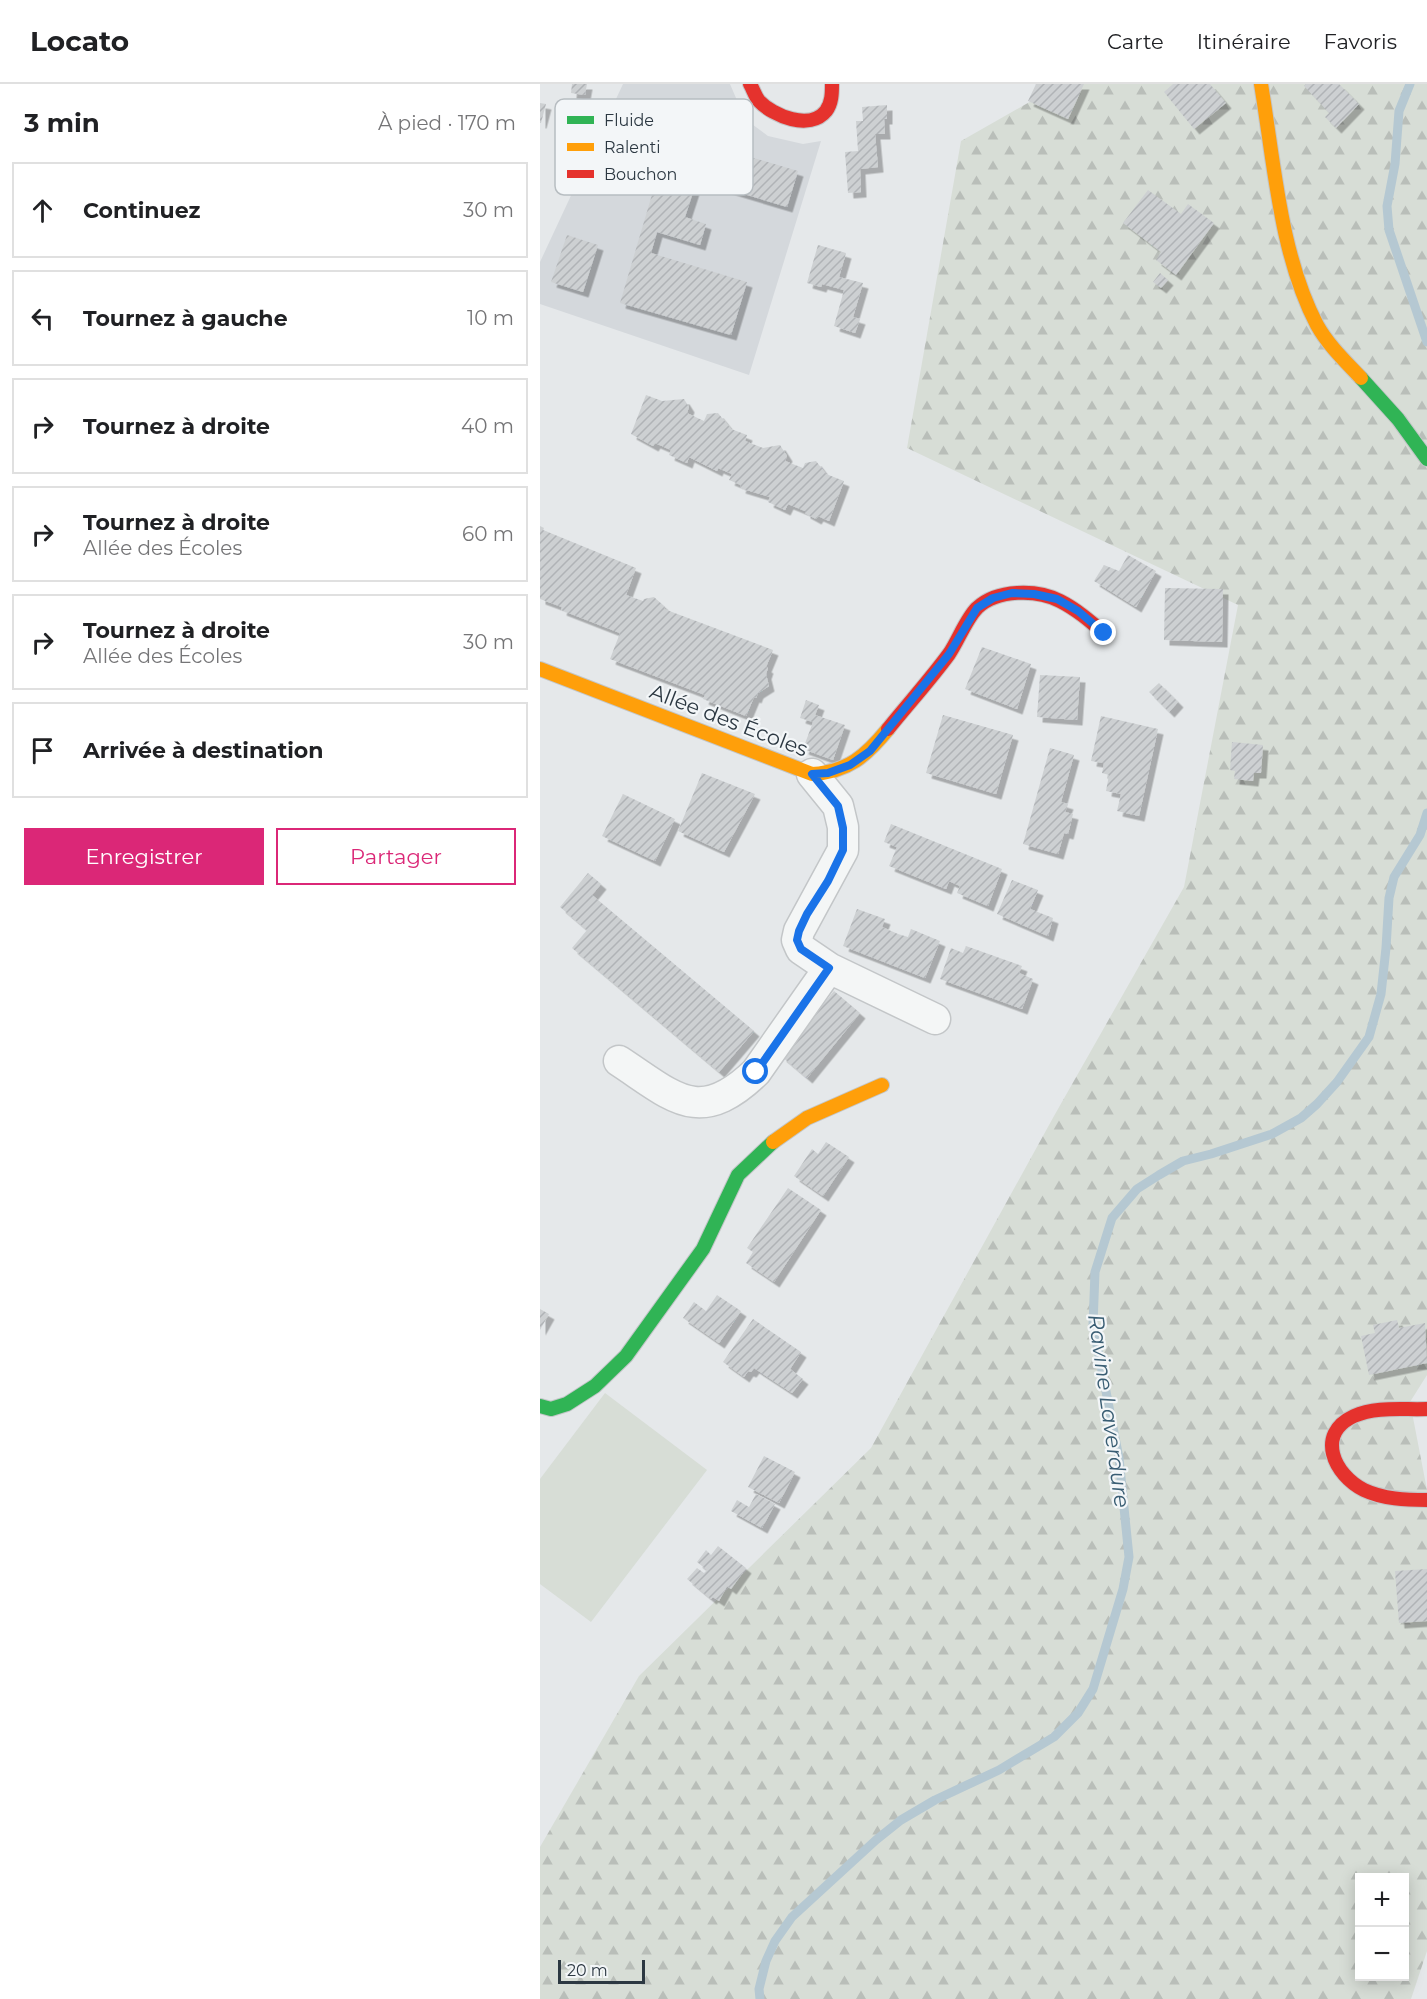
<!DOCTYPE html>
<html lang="fr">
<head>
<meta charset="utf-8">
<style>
  :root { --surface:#fff; --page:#f6f6f6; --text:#202124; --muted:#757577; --line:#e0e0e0; --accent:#db2777 }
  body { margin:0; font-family:Montserrat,sans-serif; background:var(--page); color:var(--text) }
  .controls { position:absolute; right:18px; bottom:18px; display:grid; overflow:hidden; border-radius:0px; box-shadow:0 3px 15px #0003 }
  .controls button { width:54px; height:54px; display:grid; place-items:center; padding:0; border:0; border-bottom:2px solid var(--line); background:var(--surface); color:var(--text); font:30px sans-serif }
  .scale { position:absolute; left:18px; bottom:15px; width:87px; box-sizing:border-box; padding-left:6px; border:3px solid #2c3842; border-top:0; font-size:16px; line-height:21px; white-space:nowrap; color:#2c3842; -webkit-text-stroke:4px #f3f6f8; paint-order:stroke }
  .stop { position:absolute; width:18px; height:18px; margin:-14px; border:4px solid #1a73e8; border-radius:50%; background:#fff }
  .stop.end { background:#1a73e8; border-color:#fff; box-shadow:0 2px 6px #0008 }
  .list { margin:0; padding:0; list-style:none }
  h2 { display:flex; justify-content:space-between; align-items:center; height:78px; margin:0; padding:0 24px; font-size:26px }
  h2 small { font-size:20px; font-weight:400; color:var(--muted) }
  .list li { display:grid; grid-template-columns:39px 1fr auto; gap:18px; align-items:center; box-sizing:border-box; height:96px; margin:0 12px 12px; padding:0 12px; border:2px solid var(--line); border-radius:0px }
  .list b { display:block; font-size:22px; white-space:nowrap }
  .list p { margin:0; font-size:20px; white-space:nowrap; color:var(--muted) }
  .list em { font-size:20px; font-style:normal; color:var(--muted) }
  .actions { display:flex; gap:12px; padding:18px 24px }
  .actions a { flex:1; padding:14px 0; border:2px solid var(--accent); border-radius:0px; text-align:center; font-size:21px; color:var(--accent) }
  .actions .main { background:var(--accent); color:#fff }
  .icon { flex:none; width:33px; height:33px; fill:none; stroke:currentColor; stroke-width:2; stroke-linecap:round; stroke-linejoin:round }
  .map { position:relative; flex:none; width:887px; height:1915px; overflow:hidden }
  header { display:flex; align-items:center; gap:36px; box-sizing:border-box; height:84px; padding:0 30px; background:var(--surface); border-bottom:2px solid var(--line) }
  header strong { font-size:28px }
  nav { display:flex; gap:33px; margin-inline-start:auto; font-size:21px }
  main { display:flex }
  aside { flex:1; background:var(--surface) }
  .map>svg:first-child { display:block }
</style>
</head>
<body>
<header>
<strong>Locato</strong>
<nav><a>Carte</a><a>Itinéraire</a><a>Favoris</a></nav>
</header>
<main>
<aside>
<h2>3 min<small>À pied · 170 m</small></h2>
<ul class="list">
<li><svg class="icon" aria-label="ahead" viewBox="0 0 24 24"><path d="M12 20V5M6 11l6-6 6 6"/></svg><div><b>Continuez</b></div><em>30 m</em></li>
<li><svg class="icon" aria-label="left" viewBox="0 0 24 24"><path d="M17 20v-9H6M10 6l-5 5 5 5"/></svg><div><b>Tournez à gauche</b></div><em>10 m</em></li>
<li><svg class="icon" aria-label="right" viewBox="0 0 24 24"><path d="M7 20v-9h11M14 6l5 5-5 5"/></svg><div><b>Tournez à droite</b></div><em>40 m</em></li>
<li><svg class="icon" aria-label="right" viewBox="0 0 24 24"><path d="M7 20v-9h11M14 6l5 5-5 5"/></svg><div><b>Tournez à droite</b><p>Allée des Écoles</p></div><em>60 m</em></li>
<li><svg class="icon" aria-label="right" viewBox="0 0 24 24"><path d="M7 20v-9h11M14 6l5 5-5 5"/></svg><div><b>Tournez à droite</b><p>Allée des Écoles</p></div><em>30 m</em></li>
<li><svg class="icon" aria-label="arrive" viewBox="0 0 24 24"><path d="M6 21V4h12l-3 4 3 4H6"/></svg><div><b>Arrivée à destination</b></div></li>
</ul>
<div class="actions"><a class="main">Enregistrer</a><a>Partager</a></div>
</aside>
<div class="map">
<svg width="887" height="1915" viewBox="0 0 887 1915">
  <defs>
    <pattern id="forest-firs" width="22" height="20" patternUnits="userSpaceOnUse" patternTransform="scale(1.5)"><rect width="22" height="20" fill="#d7ddd6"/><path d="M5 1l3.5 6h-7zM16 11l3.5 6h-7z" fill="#b9beb9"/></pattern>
    <pattern id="building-hatch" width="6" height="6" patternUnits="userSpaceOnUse" patternTransform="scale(1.5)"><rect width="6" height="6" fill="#cdd0d2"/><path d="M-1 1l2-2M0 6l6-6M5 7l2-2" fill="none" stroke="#b0b3b6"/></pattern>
    <filter id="shadow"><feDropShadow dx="5.5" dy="5.5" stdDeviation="0" flood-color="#0004"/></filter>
  </defs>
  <rect width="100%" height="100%" fill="#e5e8ea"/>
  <!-- built -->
  <path fill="#d4d8dc" d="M83 0H190L205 35 228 52 263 60 281 57 209 291 0 220V178Z"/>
  <!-- forest -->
  <path fill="url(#forest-firs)" fill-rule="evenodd" d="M521 0H887V1291L870 1318 887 1406V1867L871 1915H0V1763L99 1592 331 1364 514 1032 644 803 698 521 367 364 421 57ZM820 1794H864V1892H820Z"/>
  <!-- pitch -->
  <path fill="#d7ddd6" d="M65 1309 167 1386 51 1538 0 1500V1395Z"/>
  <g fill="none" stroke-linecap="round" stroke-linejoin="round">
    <!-- stream -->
    <path stroke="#b5c8d2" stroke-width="9" d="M870 0 859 27 855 80 847 122 849 146 887 258
      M220 1915 219 1905 226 1877 235 1857 252 1833 336 1756 361 1736 395 1716 459 1686 514 1653 538 1629 553 1605 583 1505 589 1473 579 1374 553 1241 555 1188 572 1134 597 1105 619 1091 643 1077 671 1070 732 1050 761 1034 777 1020 797 998 829 953 841 910 846 864 849 814 854 793 880 751 887 729"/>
  </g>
  <!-- building -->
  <path fill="url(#building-hatch)" filter="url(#shadow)" d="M32 0H47L45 11 31 9Z
    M496 0H544L528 35 488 17Z
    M633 0H670L686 19 654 45 624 8Z
    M766 0H799L819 20 796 44 785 33 789 29 764 2Z
    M0 19 6 20 1 39H0Z
    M347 21V35H344L345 50H335L338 83 320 85 321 108 308 109 305 68 318 67 316 37H323L322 23Z
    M88 37 258 87 247 123 157 96 145 133 166 140 160 161 117 148 111 169 207 198 191 251 80 219 116 97 73 85Z
    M608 106 641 130 648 120 674 139 636 191 616 176 621 168 583 139Z
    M27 151 58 161 43 208 11 198Z
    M278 161 306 169 299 193 323 199 313 233 320 235 315 249 294 242 304 206 282 200 281 203 267 199Z
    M620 189 628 196 621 204 613 198Z
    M106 311 122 317 144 315 149 323 147 329 164 337 167 330 178 329 191 345 207 351 205 357 223 364 240 361 247 372 245 377 263 384 265 379 276 377 286 390 304 397 289 437 278 432 276 435 265 429V427L248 420 245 426 228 418 230 413 200 404 201 401 189 396 192 390 178 384 177 387 149 373 147 379 129 371 131 366 115 359 113 362 91 350Z
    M0 442 4 444 3 446 96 484 86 511 103 517 104 515 114 513 125 523 124 525 233 566 226 583 228 584 226 590 229 602 218 609 216 614 214 613 206 632 163 615 165 611 70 575 80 549 21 526 22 523 0 515Z
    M588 471 616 487 596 523 554 497 564 481 579 487Z
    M625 504 683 505 682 558 624 556Z
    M442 563 491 580 477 625 425 605Z
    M500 591 540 593 537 636 497 633Z
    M619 599 638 618 629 628 609 608Z
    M266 616 279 621 275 631 305 641 293 676 263 665 273 638 260 634Z
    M403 631 473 651 456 710 386 689Z
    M561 632 618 645 599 732 577 727 581 710 566 707 569 691 562 689 564 679 551 677Z
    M692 658 723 661 721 689H714L713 697 694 695 695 687 690 686Z
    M510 664 534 671 521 718 528 720 525 728 533 730 528 750 524 749 518 770 483 760Z
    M162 689 215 710 184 768 138 747Z
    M83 710 135 735 115 777 62 752Z
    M351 740 462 785 448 822 417 809 420 802 409 797 406 805 349 782 357 763 344 758Z
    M48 789 61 800 52 811 214 947 179 988 32 864 47 846 20 823Z
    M472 796 498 806 490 825 513 834 508 852 457 830Z
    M317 825 345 835 342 843 358 850 368 853 371 845 400 857 385 894 303 862Z
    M426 862 482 882 479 889 493 895 482 925 400 895 411 864 423 869Z
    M294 907 320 929 267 994 241 972Z
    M286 1058 309 1073 283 1112 254 1092 272 1065 278 1070Z
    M248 1104 281 1126 234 1198 206 1179 213 1168 207 1164Z
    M177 1211 201 1227 179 1259 143 1234 154 1218 166 1227Z
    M0 1225 9 1230 0 1246Z
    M213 1235 261 1268 250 1285 263 1295 252 1309 214 1284 211 1288 208 1287 204 1293 183 1278Z
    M857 1236 859 1244 885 1239 887 1279 829 1291 821 1252 835 1249 833 1241Z
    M224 1372 255 1388 239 1419 208 1403Z
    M216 1410 235 1420 222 1444 191 1427 197 1416 209 1423Z
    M178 1462 206 1484 191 1505 187 1502 179 1517 173 1513 171 1515 147 1495 157 1484 164 1489 167 1486 157 1478 166 1466 171 1471Z
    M887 1485V1537L859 1539 855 1487Z"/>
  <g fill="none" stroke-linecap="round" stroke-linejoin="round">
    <defs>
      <path id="street" d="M272 690 298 722 303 743V766L259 847 257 856 261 865 289 884 395 935
        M79 977C134 1013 159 1043 216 988L289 884"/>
      <path id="fast" d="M821 294 858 335 887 375
        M0 1322 11 1325 27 1320 55 1302 86 1272 163 1165 198 1091 233 1058"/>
      <path id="slow" d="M721 0C734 77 740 171 777 241 788 261 806 278 821 294
        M0 585 272 690C308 688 326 672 348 645
        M233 1058 267 1034 342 1001"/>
      <path id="jam" d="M210 0C213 5 215 12 219 17 233 32 270 47 286 27 292 19 292 9 292 0
        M348 645C368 620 390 596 409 570 418 557 426 535 437 524 457 505 497 505 520 517 536 525 550 537 564 549
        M887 1325C864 1326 836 1322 814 1332 775 1350 794 1391 824 1406 843 1415 866 1416 887 1416"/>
    </defs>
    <!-- street casing -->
    <use href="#street" stroke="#c3c6c8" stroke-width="33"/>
    <!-- fast casing -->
    <use href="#fast" stroke="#c3c6c8" stroke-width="16"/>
    <!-- slow casing -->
    <use href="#slow" stroke="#c3c6c8" stroke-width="16"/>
    <!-- jam casing -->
    <use href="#jam" stroke="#c3c6c8" stroke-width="16"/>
    <!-- street -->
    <use href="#street" stroke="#f4f6f6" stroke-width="30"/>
    <!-- fast -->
    <use href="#fast" stroke="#30b455" stroke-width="14"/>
    <!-- slow -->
    <use href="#slow" stroke="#ff9f0a" stroke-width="14"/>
    <!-- jam -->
    <use href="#jam" stroke="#e5322d" stroke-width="14"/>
  </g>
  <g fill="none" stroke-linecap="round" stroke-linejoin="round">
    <!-- route -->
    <path stroke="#1a73e8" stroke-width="8" d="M216 988 289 884 261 865 257 856 259 847 267 830 288 797 303 766V744L298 722 272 690 288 689 310 681 330 667 409 570 437 524 453 514 472 509 494 510 517 515 538 527 564 549"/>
  </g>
  <g text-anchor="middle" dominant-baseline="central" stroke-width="4.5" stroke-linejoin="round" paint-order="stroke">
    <!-- street labels -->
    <g font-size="21" fill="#2c3842" stroke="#f3f6f8">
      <text transform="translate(189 636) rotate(21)">Allée des Écoles</text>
    </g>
    <!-- water labels -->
    <g font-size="22" font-style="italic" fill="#395d73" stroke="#f3f6f8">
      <text transform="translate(569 1327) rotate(82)">Ravine Laverdure</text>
    </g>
  </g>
  <!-- legend -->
  <rect x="15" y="15" width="198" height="96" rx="9" fill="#f3f6f8" stroke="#b7bdc1" stroke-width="1.5"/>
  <rect x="27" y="32" width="27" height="8" fill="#30b455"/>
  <rect x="27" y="59" width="27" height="8" fill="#ff9f0a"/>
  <rect x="27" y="86" width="27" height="8" fill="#e5322d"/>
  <g font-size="16" fill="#2c3842">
    <text x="64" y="42">Fluide</text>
    <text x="64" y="69">Ralenti</text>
    <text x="64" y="96">Bouchon</text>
  </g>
</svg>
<div class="controls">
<button>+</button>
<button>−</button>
</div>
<div class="scale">20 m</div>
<div class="stop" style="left:216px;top:988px"></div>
<div class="stop end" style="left:564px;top:549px"></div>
</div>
</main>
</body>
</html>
